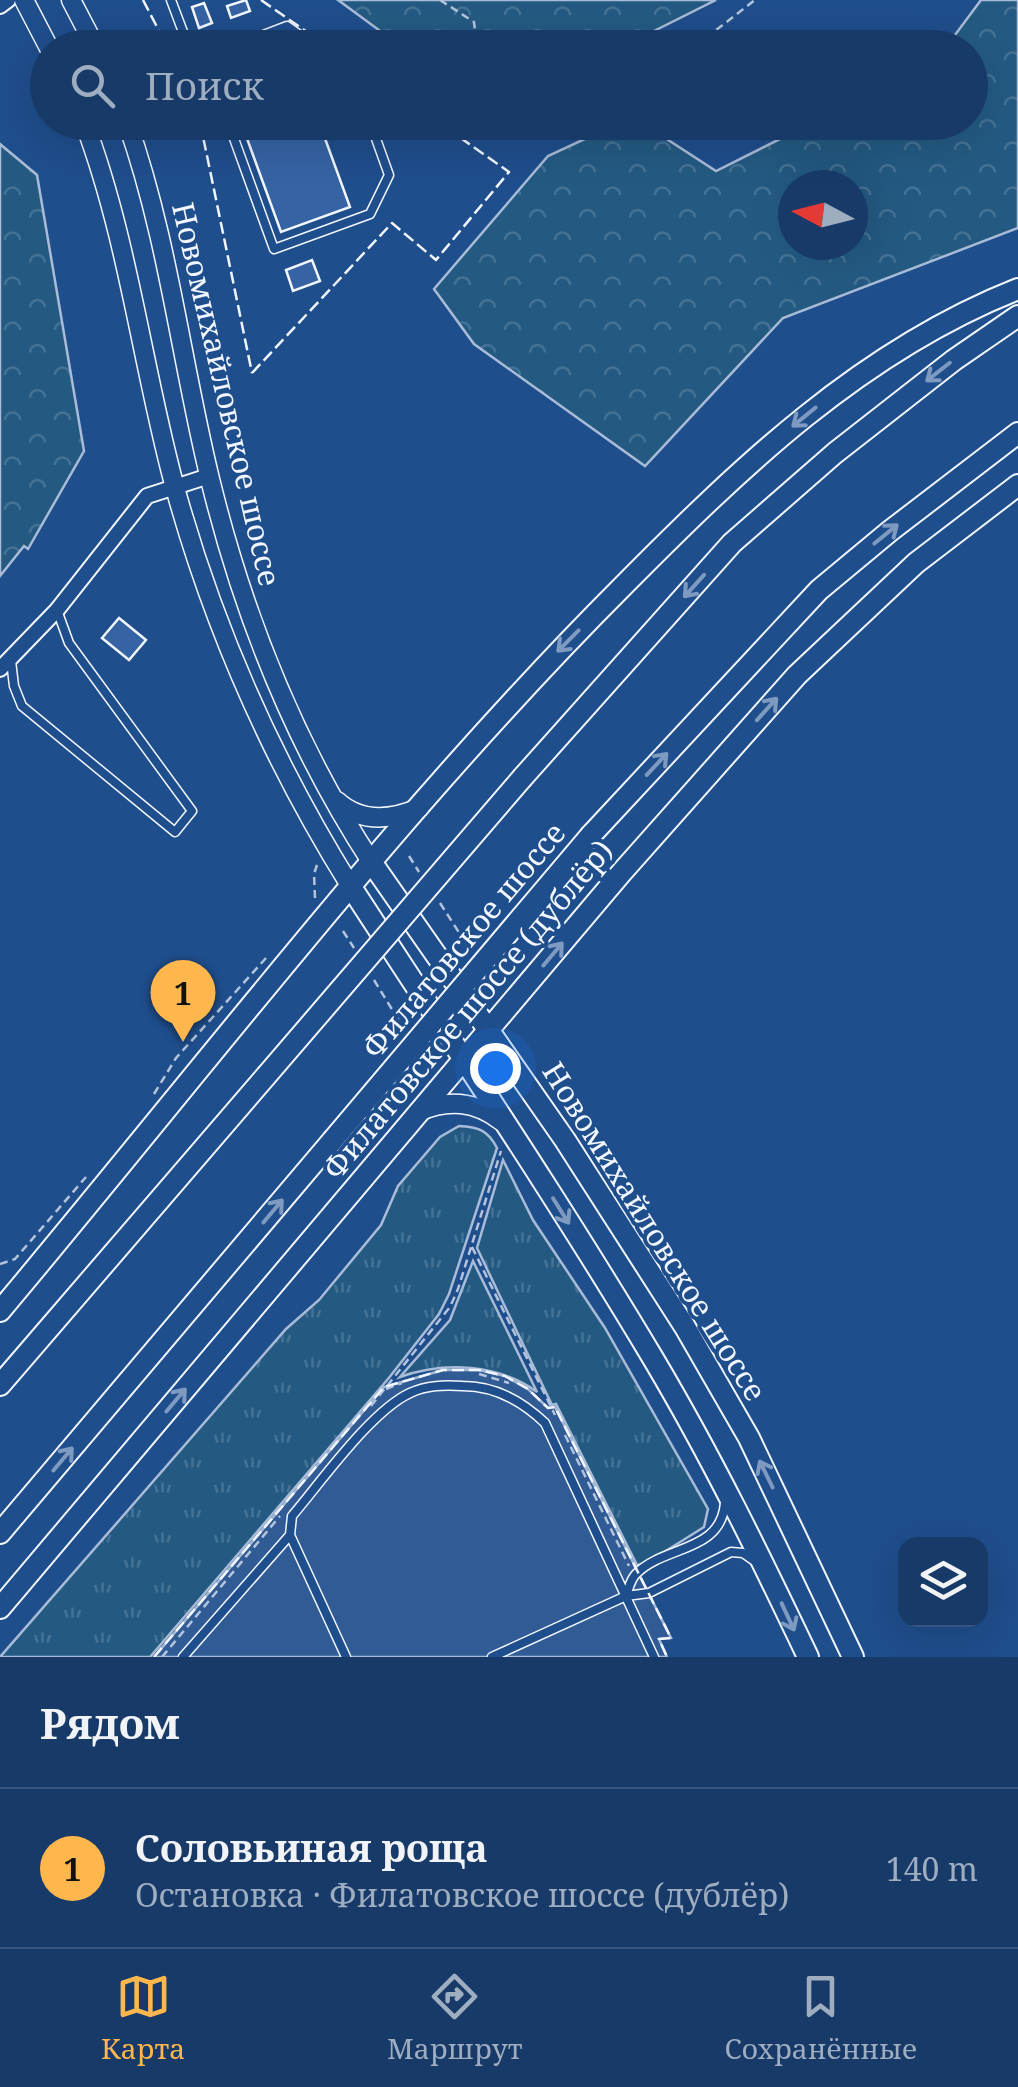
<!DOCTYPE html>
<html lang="ru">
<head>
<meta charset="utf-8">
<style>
  :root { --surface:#173a69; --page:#20416f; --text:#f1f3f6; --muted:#9eadc0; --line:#36547d; --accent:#ffb74d }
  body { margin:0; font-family:"Noto Serif",serif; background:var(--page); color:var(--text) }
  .controls { position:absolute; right:30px; bottom:30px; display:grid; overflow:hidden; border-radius:20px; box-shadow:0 10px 40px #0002 }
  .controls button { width:90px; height:90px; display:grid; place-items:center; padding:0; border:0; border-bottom:2px solid var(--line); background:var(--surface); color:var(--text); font:50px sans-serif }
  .compass { position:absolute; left:778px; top:170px; width:90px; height:90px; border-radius:50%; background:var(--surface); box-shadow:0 10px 40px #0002; rotate:277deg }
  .you { position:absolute; left:495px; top:1068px; width:35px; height:35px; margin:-25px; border:8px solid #fff; border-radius:50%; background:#1a73e8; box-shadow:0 0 0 15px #1a73e833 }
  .badge { display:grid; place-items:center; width:65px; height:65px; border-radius:50%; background:var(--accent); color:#111; font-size:32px; font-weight:700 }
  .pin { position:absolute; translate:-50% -82px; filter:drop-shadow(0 2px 5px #0008) }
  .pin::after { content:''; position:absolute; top:52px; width:35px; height:30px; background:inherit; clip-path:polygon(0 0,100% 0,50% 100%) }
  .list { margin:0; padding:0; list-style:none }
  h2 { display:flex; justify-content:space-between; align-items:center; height:130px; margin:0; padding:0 40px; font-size:42px }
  h2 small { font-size:32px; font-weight:400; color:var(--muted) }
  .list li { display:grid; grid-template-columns:65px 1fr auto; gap:30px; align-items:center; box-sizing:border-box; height:160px; padding:0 40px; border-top:2px solid var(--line) }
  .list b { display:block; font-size:38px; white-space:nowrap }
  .list p { margin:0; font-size:32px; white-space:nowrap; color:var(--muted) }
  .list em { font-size:32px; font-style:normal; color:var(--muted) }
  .icon { flex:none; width:55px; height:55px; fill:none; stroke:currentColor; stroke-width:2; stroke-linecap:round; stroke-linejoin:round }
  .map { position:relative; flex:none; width:1018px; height:1657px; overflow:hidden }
  .search { position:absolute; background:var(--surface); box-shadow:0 10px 40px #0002; left:30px; right:30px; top:30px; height:110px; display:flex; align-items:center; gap:25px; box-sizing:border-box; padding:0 35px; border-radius:55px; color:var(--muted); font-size:38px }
  .sheet { height:290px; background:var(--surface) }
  nav { display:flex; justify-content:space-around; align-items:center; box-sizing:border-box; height:140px; border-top:2px solid var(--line); background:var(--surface); font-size:28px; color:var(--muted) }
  nav a { display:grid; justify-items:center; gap:5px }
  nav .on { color:var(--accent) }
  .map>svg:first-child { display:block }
</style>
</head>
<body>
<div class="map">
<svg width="1018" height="1657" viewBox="0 0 1018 1657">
  <defs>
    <pattern id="grass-tufts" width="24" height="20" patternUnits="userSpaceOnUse" patternTransform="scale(2.5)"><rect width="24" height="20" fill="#245a82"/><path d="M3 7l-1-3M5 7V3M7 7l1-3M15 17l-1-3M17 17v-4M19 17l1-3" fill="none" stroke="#447295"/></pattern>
    <pattern id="forest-crowns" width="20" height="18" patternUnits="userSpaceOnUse" patternTransform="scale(2.5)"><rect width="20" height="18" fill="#245a82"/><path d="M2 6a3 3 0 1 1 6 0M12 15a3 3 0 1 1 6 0" fill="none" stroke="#447295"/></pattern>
  </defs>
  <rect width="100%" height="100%" fill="#1f4e8c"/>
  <!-- grass -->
  <path fill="url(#grass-tufts)" stroke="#a8bbd7" stroke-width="2.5" d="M459 1126C478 1127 488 1130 497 1148L449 1294 439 1314 388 1379 150 1657H0L286 1329 319 1300 381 1225 398 1186 440 1137Z
    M503 1160 533 1220 605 1328 708 1509 704 1527 645 1564 637 1565 556 1404 552 1405 477 1248Z
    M473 1261 537 1392C498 1364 445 1361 400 1377L450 1320Z"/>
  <!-- forest -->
  <path fill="url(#forest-crowns)" stroke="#a8bbd7" stroke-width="2.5" fill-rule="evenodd" d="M338 0H716L620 48 402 47Z
    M981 0H1018V228L783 318 645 466 474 344 434 289 548 156 619 123H642L716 171 812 123 970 122V48L946 47ZM853 185V245H793V185Z
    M0 144 37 175 84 451 28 549 24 546 0 576Z"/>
  <!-- parking -->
  <path fill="#305b95" stroke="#a8bbd7" stroke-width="2.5" d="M443 1370H479L505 1376 528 1389 548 1408 555 1407 671 1638 659 1639 667 1657H154L384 1387Z"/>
  <!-- building -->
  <path fill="#3563a3" stroke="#f2f6ff" stroke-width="2.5" d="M246 0 250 11 231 18 227 6Z
    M204 3 212 23 199 28 192 7Z
    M241 122H319L350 207 281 232Z
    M312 260 320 281 293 291 286 270Z
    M119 618 146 640 129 660 102 638Z"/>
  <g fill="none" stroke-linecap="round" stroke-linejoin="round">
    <defs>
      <path id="service" d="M171 0 189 48
        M229 48 287 26 318 48
        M228 122 274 249 370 214 389 175 370 122
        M11 661 14 686 22 706 175 832 192 811 69 643 57 610
        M290 1535 346 1657
        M626 1596C629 1588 630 1580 636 1574 664 1545 721 1553 725 1503
        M183 1657 290 1535 292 1516C321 1482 371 1411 410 1393 427 1385 444 1385 463 1386 495 1386 522 1401 545 1423L654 1657
        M492 1657 626 1596 649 1593 731 1552 743 1553 756 1562"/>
      <path id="minor" d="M0 6 8 0
        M0 669 57 610 147 496 209 476"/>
      <path id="tertiary" d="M24 0 49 48
        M71 0 96 48
        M84 122C128 238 142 365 174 484 213 627 273 762 351 887
        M127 122C168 238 181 360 210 479 243 615 295 745 372 863
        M337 801C361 823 391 820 419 808
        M418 1112C448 1099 475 1101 501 1121"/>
      <path id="secondary" d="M523 777 732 543 835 453 954 360 1018 316
        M591 835 819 590 890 531 1018 433
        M372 863 565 1140 685 1327 749 1438 853 1657
        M351 887C453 1044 558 1199 654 1360 711 1456 760 1556 808 1657
        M0 1311C205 1067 398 811 624 585 741 467 861 351 1018 289
        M0 1385 266 1076
        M0 1533 332 1141
        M0 1608 622 872 797 675 916 563 1018 485"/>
    </defs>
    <!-- service casing -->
    <use href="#service" stroke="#f2f6ff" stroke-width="11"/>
    <!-- minor casing -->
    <use href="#minor" stroke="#f2f6ff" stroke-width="18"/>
    <!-- tertiary casing -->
    <use href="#tertiary" stroke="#f2f6ff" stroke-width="21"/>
    <!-- secondary casing -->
    <use href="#secondary" stroke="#f2f6ff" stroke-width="24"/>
    <!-- path -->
    <path stroke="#b3c4dc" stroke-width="2.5" stroke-dasharray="8 5" stroke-linecap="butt" d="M440 0 474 22 477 48
      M682 48 711 34 755 0
      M409 856 419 872
      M315 898 314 874 317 865
      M440 903 471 951
      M343 931 354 948
      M374 980 404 1029
      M154 1094 176 1058 266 958
      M472 1247 555 1415
      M0 1264 15 1259 86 1177
      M479 1374 509 1383
      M386 1389 402 1383
      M371 1406 450 1307 458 1289 501 1151
      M565 1435 629 1566
      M162 1657 280 1516"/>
    <!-- service -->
    <use href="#service" stroke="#1f4e8c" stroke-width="8"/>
    <!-- minor -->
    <use href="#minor" stroke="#1f4e8c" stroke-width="14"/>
    <!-- tertiary -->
    <use href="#tertiary" stroke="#1f4e8c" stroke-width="18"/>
    <!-- secondary -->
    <use href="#secondary" stroke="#1f4e8c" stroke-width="20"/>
    <defs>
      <path id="secondary-bridge" d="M266 1076 523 777
        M332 1141 591 835"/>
    </defs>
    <!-- secondary-bridge casing -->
    <use href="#secondary-bridge" stroke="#f2f6ff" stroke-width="24" stroke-linecap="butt"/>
    <!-- secondary-bridge -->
    <use href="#secondary-bridge" stroke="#1f4e8c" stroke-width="20"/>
    <!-- fence -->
    <path stroke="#f2f6ff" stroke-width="2.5" stroke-dasharray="12 5" stroke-linecap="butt" d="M143 0 168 48
      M261 0 330 48
      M200 122 252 373
      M252 373 392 223 436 260 509 172 438 122
      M154 1657 384 1387 443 1370H479L505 1376 528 1389 548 1408 555 1407 671 1638 659 1639 667 1657"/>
  </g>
  <!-- one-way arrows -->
  <defs><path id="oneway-shaft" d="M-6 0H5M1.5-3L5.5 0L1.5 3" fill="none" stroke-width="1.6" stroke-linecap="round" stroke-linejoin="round" transform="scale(2.5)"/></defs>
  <g stroke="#7e9ac0">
    <use href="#oneway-shaft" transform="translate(938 372) rotate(142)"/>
    <use href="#oneway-shaft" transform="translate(804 417) rotate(141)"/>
    <use href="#oneway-shaft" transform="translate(886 534) rotate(-39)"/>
    <use href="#oneway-shaft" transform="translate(694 586) rotate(132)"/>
    <use href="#oneway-shaft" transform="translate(568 641) rotate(135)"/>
    <use href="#oneway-shaft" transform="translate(767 709) rotate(-48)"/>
    <use href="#oneway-shaft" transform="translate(657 764) rotate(-47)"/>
    <use href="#oneway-shaft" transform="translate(553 954) rotate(-50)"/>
    <use href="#oneway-shaft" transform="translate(273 1211) rotate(-50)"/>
    <use href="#oneway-shaft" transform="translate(561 1211) rotate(58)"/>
    <use href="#oneway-shaft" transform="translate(176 1400) rotate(-50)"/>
    <use href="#oneway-shaft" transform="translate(63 1459) rotate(-50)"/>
    <use href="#oneway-shaft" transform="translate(766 1474) rotate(-116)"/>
    <use href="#oneway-shaft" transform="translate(788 1617) rotate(65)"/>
  </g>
  <g text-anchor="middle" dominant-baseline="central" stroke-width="8" stroke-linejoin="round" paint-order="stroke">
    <!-- street labels -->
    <g font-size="30" fill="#f2f6ff" stroke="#1f4e8c">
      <text transform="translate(227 394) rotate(77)">Новомихайловское шоссе</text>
      <text transform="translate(463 940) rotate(-50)">Филатовское шоссе</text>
      <text transform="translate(467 1009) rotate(-50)">Филатовское шоссе (дублёр)</text>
      <text transform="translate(655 1231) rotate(58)">Новомихайловское шоссе</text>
    </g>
  </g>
</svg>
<div class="controls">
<button><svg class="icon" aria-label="layers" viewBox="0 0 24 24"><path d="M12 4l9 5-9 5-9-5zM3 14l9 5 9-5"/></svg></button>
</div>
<svg class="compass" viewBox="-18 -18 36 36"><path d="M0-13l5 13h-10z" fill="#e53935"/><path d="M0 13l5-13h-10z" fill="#9eadc0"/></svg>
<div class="you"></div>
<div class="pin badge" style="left:183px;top:1042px">1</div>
<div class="search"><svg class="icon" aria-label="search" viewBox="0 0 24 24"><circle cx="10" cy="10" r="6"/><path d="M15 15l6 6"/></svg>Поиск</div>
</div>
<section class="sheet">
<h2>Рядом<small></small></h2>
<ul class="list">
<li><span class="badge">1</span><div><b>Соловьиная роща</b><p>Остановка · Филатовское шоссе (дублёр)</p></div><em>140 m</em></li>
</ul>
</section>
<nav>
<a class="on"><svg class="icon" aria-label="map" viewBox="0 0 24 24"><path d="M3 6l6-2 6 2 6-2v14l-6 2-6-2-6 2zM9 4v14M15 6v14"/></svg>Карта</a>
<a><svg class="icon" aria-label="directions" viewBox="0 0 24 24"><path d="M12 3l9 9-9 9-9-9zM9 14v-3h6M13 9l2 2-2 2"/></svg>Маршрут</a>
<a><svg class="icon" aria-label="saved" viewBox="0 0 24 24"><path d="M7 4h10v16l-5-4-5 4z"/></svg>Сохранённые</a>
</nav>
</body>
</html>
